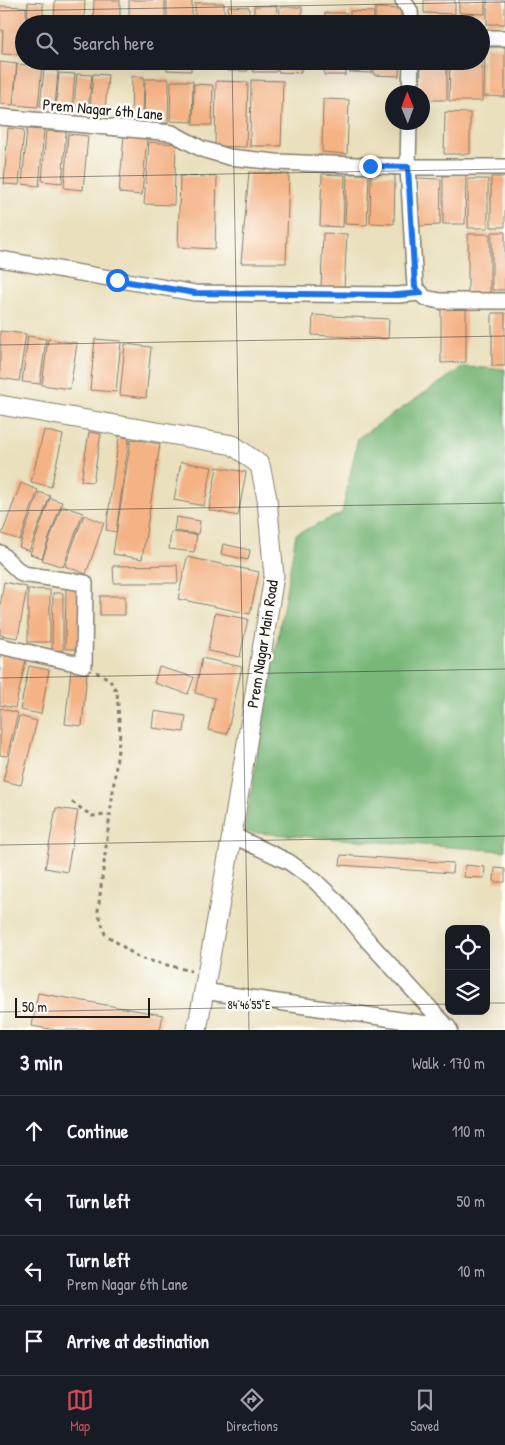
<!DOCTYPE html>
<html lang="en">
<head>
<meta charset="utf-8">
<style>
  :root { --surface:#171b24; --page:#242831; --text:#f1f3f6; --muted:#9ea1a6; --line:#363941; --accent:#d1495b }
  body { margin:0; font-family:"Patrick Hand",sans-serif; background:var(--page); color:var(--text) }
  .controls { position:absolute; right:15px; bottom:15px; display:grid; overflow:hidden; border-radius:10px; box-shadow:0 5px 20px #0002 }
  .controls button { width:45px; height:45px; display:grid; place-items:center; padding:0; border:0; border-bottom:1px solid var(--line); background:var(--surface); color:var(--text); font:25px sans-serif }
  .compass { position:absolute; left:385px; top:85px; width:45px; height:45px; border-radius:50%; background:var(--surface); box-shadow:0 5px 20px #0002; rotate:359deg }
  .scale { position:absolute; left:15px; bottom:12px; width:135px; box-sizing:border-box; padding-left:5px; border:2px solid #1c1c1c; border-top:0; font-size:14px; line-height:18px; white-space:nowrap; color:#1c1c1c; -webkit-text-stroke:4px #fdfcf7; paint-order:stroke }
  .stop { position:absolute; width:15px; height:15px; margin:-11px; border:4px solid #1a73e8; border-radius:50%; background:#fff }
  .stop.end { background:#1a73e8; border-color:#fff; box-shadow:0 1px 5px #0008 }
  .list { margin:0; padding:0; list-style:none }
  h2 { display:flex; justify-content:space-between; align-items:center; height:65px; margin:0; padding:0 20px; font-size:21px }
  h2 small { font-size:16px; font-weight:400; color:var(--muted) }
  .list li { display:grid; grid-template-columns:32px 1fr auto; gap:15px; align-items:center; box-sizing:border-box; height:70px; padding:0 20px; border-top:1px solid var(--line) }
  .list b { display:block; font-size:19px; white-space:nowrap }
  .list p { margin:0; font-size:16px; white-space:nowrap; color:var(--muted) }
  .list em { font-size:16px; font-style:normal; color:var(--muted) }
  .icon { flex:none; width:28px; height:28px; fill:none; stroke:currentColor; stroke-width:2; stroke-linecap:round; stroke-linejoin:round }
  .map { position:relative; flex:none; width:505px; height:1030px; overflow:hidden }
  .search { position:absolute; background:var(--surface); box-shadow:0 5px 20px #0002; left:15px; right:15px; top:15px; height:55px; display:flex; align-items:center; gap:12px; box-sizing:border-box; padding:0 18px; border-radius:28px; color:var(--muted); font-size:19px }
  .sheet { height:345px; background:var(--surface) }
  nav { display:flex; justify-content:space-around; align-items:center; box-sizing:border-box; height:70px; border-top:1px solid var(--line); background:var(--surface); font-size:14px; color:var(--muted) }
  nav a { display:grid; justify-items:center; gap:2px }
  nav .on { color:var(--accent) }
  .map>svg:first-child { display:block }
</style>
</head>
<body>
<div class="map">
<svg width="505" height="1030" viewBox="0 0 505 1030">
  <rect width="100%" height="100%" fill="#fdfcf7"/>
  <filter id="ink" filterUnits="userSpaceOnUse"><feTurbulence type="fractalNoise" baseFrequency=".02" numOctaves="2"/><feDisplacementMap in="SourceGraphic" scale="10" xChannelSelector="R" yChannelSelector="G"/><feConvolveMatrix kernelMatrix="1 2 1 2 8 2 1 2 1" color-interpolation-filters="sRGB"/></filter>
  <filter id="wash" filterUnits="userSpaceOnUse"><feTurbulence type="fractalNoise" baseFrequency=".0096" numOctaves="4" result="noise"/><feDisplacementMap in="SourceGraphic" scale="20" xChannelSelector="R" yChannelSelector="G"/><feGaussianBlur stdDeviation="1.12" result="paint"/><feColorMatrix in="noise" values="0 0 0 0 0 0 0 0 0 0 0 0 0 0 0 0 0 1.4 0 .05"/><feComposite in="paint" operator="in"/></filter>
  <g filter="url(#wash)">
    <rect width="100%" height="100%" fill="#eae0bd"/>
    <!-- forest -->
    <path fill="#78b778" stroke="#4a6a4a" d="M463 367 505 369V851L244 832 296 534 342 513 358 438Z"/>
    <g id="blocks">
      <!-- building -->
      <path fill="#f4b285" d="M55 0H85L84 24H54Z
        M94 0H120V24H93Z
        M129 0H165V24H129Z
        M167 0H192V24H167Z
        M424 0H455V14L424 13Z
        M459 0H485V14L459 13Z
        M487 0H505V24H487Z
        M28 2 43 3V24H27Z
        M195 3H224V24H195Z
        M0 6 26 7V24H24V55L2 54 3 30H0Z
        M228 6 249 7V24H228Z
        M254 6H277L276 24H254Z
        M280 7H302V24H279Z
        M375 8 401 9V24H375Z
        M350 11 374 12 373 24H350Z
        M325 13H347V24H325Z
        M485 47H505V97L484 96Z
        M128 61H165V67H128Z
        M167 61H191V71L167 70Z
        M195 61H224V66H195Z
        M227 61H248V71H227Z
        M253 61H276V72H253Z
        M278 61H301V73L278 72Z
        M325 61H346V75H324Z
        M349 61H372V73L349 72Z
        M374 61H400L399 76 374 75Z
        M421 61H447V100H422V92H420Z
        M450 61H482V101H449Z
        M0 62 17 64 13 105 0 104Z
        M17 64 42 66 38 107 14 105Z
        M44 70 58 71 55 107 40 106Z
        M59 73 75 74 72 109 56 108Z
        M77 74 92 75 88 110 74 108Z
        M93 74 108 75 105 111 90 110Z
        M132 76 144 77 143 120 131 119Z
        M145 79H169L168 123H144Z
        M251 80 283 81 281 146H250Z
        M171 81H193L192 122 170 121Z
        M216 81 248 82 246 147 215 146Z
        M194 84 213 85 212 125H193Z
        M323 99 349 100 347 154 322 152Z
        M445 112 470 113V154H444Z
        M8 128 24 130 19 185 4 184Z
        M27 129 44 130 39 186 22 184Z
        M46 131 66 132 62 183 42 181Z
        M68 134 88 136 83 190 64 188Z
        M124 135 147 137 142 195 119 193Z
        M149 142 176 144 174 205 144 204Z
        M249 172 289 174 286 263H241Z
        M322 174 345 175 343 227 320 226Z
        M347 174H369L367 225 345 224Z
        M371 174 395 175 394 224 370 223Z
        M466 175 465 224H443V176Z
        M180 176 217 177 215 249 178 247Z
        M491 177H505V227H491Z
        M417 178 441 179 440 225 417 226Z
        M468 179H488V228H468Z
        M492 232H505V290H492Z
        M323 233 347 234 344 288 321 287Z
        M468 234H490V294H468Z
        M441 309H466V362L441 363Z
        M492 313H505V366H492Z
        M313 315 389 319 388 339 312 335Z
        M0 331 26 334 19 381 0 378Z
        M28 336 46 339 40 384 22 382Z
        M48 339 77 343 70 389 42 385Z
        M95 339 121 341 116 392 90 390Z
        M125 344 151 347 146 398 120 395Z
        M44 430 63 435 51 487 31 482Z
        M89 432 101 434 93 482 81 481Z
        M119 436 129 438 116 532 106 530Z
        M131 439 160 444 142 559 113 554Z
        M181 462 212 467 204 506 174 500Z
        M217 467 246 472 238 516 209 510Z
        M21 483 38 490 20 540 2 534Z
        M39 492 50 496 29 551 19 547Z
        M50 498 62 502 42 558 30 554Z
        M62 506 83 513 63 567 42 560Z
        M84 515 104 523 86 574 65 566Z
        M176 517 200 521 198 534 174 531Z
        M171 532 197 535 194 552 169 549Z
        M223 544 250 550 248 560 221 554Z
        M187 557 259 572 250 614 178 599Z
        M177 565 178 583H114L113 566Z
        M4 582 27 587 18 638 0 635V606Z
        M66 588H80L79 649H65Z
        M28 589 50 590V642H28Z
        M53 593H63V651H52Z
        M100 596H125V615H100Z
        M215 613 248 619 240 657 208 651Z
        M2 655 26 660 15 708 0 705V661Z
        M202 658 242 667 227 734 208 730 215 698 195 693Z
        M29 666 49 670 41 714 20 710Z
        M159 667 194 677 188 694 154 683Z
        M71 670 87 672 82 726 65 724Z
        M0 708 18 713 7 756 0 755Z
        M154 711 186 716 184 732 152 728Z
        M19 716 37 721 21 785 3 781Z
        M56 808 78 811 67 872 45 868Z
        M341 855 453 863 452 873 340 865Z
        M465 865 485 867 484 878 464 877Z
        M495 868 505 869V882H494Z
        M38 993 163 1015 160 1030H56L32 1026Z"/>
    </g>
  </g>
  <g filter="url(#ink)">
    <use href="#blocks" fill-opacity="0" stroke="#837e6c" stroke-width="1"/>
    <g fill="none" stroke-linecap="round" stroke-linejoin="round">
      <defs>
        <path id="minor" d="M403 0 410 11 411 24
          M481 38H505
          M410 92 411 61
          M0 117 172 133 202 149 229 157 276 162 408 167H505
          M409 122 408 167 415 287 425 298 440 301H505
          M0 259 195 293 398 295 421 293
          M0 553 22 574 85 583 84 665 0 646
          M232 835 289 862 314 880 337 902 369 942 450 1030
          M203 991 448 1027"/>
        <path id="tertiary" d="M0 405 233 445 260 465 267 499 274 576 232 835 197 1030"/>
      </defs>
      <!-- minor casing -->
      <use href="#minor" stroke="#837e6c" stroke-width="18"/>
      <!-- tertiary casing -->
      <use href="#tertiary" stroke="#837e6c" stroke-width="21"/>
      <!-- path -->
      <path stroke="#837e6c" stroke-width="3" stroke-dasharray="4 4" stroke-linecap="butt" d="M96 672 109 679 117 692 120 733 110 815
        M72 802 92 816 110 815 98 911 105 934 139 958 191 971"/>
      <!-- minor -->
      <use href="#minor" stroke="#fff" stroke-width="15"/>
      <!-- tertiary -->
      <use href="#tertiary" stroke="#fff" stroke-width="19"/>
    </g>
  </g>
  <g fill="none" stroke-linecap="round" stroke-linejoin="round" filter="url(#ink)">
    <!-- route -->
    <path stroke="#1a73e8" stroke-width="6" d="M117 280 195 293 398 295 421 293 415 287 408 167 370 166"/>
  </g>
  <!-- ticks -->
  <path fill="none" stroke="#1c1c1c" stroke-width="1" stroke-opacity="0.45" d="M231 0 232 24M0 11 505 2M232 61 249 1030M0 178 505 169M0 345 505 336M0 511 505 503M0 678 505 669M0 845 505 836M486 1003H505M0 1012 449 1004"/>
  <g text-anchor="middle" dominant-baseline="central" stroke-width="5" stroke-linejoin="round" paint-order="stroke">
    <!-- street labels -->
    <g font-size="16" fill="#1c1c1c" stroke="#fdfcf7">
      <text transform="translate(103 109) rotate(5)">Prem Nagar 6th Lane</text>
      <text transform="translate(262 644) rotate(-81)">Prem Nagar Main Road</text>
    </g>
  </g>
  <g font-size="12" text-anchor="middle" fill="#1c1c1c" stroke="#fdfcf7" stroke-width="5" stroke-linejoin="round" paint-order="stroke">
    <text x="249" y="1009">84°46'55"E</text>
  </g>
</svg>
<div class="controls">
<button><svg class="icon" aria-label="locate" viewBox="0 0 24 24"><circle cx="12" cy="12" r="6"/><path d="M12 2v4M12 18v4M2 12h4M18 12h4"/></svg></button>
<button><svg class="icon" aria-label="layers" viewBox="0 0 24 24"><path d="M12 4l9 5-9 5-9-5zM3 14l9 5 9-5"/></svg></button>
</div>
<svg class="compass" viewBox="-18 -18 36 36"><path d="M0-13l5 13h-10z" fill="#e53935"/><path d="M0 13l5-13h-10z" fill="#9ea1a6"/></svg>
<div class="scale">50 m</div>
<div class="stop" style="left:117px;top:280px"></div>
<div class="stop end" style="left:370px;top:166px"></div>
<div class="search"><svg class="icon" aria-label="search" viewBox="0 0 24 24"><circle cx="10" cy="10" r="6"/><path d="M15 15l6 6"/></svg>Search here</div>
</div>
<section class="sheet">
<h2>3 min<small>Walk · 170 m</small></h2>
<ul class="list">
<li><svg class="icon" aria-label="ahead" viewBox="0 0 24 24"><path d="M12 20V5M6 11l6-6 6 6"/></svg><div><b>Continue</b></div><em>110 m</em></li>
<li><svg class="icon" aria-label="left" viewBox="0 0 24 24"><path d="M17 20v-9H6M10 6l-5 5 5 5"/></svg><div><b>Turn left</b></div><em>50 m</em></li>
<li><svg class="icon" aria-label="left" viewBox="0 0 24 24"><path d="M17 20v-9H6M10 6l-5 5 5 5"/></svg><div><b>Turn left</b><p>Prem Nagar 6th Lane</p></div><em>10 m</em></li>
<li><svg class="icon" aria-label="arrive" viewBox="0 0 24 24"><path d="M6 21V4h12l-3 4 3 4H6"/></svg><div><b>Arrive at destination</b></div></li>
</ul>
</section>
<nav>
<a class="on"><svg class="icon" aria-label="map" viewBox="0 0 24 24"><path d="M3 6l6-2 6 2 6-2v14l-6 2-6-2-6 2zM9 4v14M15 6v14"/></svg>Map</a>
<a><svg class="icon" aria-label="directions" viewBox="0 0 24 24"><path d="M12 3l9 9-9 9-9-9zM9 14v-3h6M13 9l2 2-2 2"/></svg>Directions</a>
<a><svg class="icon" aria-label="saved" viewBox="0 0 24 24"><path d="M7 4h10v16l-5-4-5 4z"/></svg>Saved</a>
</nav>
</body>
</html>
